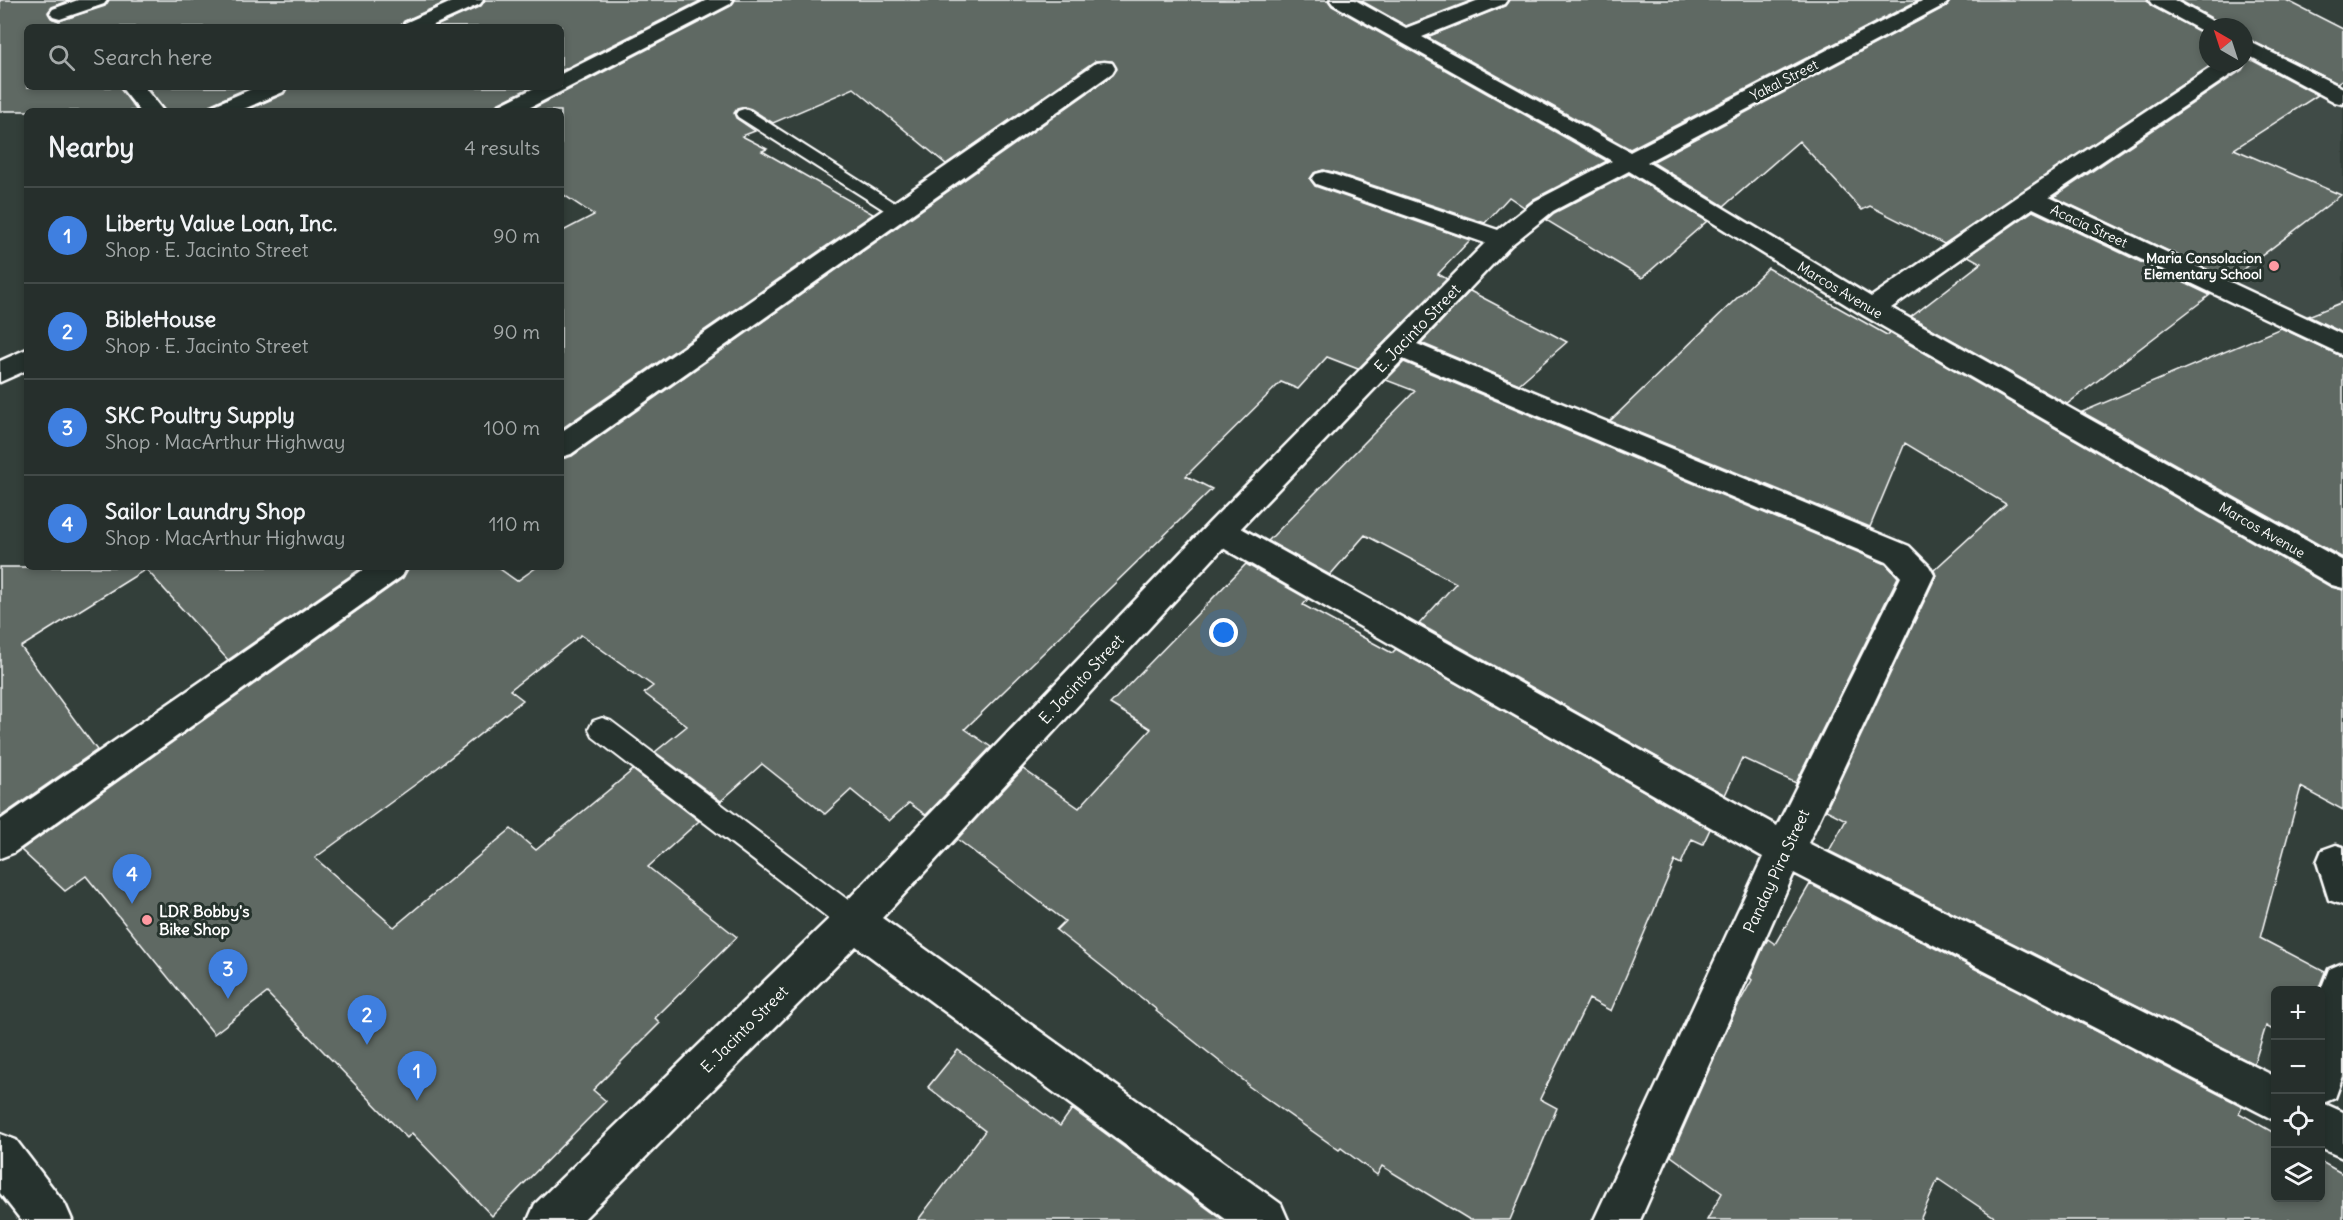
<!DOCTYPE html>
<html lang="en">
<head>
<meta charset="utf-8">
<style>
  :root { --surface:#262f2c; --page:#2e3734; --text:#f1f3f6; --muted:#a4a9a9; --line:#424a48; --accent:#8abfa5 }
  body { margin:0; font-family:Delius,sans-serif; background:var(--page); color:var(--text) }
  .controls { position:absolute; right:18px; bottom:18px; display:grid; overflow:hidden; border-radius:9px; box-shadow:0 3px 9px #0003 }
  .controls button { width:54px; height:54px; display:grid; place-items:center; padding:0; border:0; border-bottom:2px solid var(--line); background:var(--surface); color:var(--text); font:30px sans-serif }
  .compass { position:absolute; left:2199px; top:18px; width:54px; height:54px; border-radius:50%; background:var(--surface); box-shadow:0 3px 9px #0003; rotate:321deg }
  .you { position:absolute; left:1224px; top:633px; width:21px; height:21px; margin:-15px; border:4px solid #fff; border-radius:50%; background:#1a73e8; box-shadow:0 0 0 9px #1a73e833 }
  .badge { display:grid; place-items:center; width:39px; height:39px; border-radius:50%; background:var(--accent); color:#fff; font-size:20px; font-weight:700 }
  .pin { position:absolute; translate:-50% -50px; filter:drop-shadow(0 2px 3px #0008) }
  .pin::after { content:''; position:absolute; top:32px; width:21px; height:18px; background:inherit; clip-path:polygon(0 0,100% 0,50% 100%) }
  .list { margin:0; padding:0; list-style:none }
  h2 { display:flex; justify-content:space-between; align-items:center; height:78px; margin:0; padding:0 24px; font-size:26px }
  h2 small { font-size:20px; font-weight:400; color:var(--muted) }
  .list li { display:grid; grid-template-columns:39px 1fr auto; gap:18px; align-items:center; box-sizing:border-box; height:96px; padding:0 24px; border-top:2px solid var(--line) }
  .list b { display:block; font-size:22px; white-space:nowrap }
  .list p { margin:0; font-size:20px; white-space:nowrap; color:var(--muted) }
  .list em { font-size:20px; font-style:normal; color:var(--muted) }
  .icon { flex:none; width:33px; height:33px; fill:none; stroke:currentColor; stroke-width:2; stroke-linecap:round; stroke-linejoin:round }
  .map { position:relative; flex:none; width:2343px; height:1220px; overflow:hidden }
  .search { position:absolute; background:var(--surface); box-shadow:0 3px 9px #0003; left:24px; top:24px; width:540px; height:66px; display:flex; align-items:center; gap:15px; box-sizing:border-box; padding:0 21px; border-radius:9px; color:var(--muted); font-size:22px }
  .panel { position:absolute; background:var(--surface); box-shadow:0 3px 9px #0003; left:24px; top:108px; width:540px; height:462px; border-radius:9px }
  .map>svg:first-child { display:block }
</style>
</head>
<body>
<div class="map">
<svg width="2343" height="1220" viewBox="0 0 2343 1220">
  <rect width="100%" height="100%" fill="#333f3a"/>
  <filter id="ink" filterUnits="userSpaceOnUse"><feTurbulence type="fractalNoise" baseFrequency=".0167" numOctaves="2"/><feDisplacementMap in="SourceGraphic" scale="12" xChannelSelector="R" yChannelSelector="G"/><feConvolveMatrix kernelMatrix="1 2 1 2 8 2 1 2 1" color-interpolation-filters="sRGB"/></filter>
  <g filter="url(#ink)">
    <!-- built -->
    <path fill="#404c47" d="M2260 61 2343 102V337L2069 195Z"/>
    <!-- building -->
    <path fill="#5f6964" stroke="#fff" stroke-width="1.5" d="M0 0H71L52 7 48 12 51 18 59 21 105 6 109 0H451L404 21 400 27H27V87H119L137 111H0Z
      M485 0H702L561 71V27H434L481 6Z
      M735 0H1328L1332 6 1607 161 1534 199 1524 207 1509 197 1485 223 1333 172 1323 170 1314 173 1310 179 1315 186 1470 240 1438 274 1447 279 1358 369 1327 357 1298 389 1281 382 1186 476 1212 489 965 729 991 747 926 815 909 803 889 821 851 790 825 814 762 764 721 801 655 752 687 726 644 693 653 686 581 635 510 690 523 700 431 773 315 858 394 927 511 829 536 850 633 770 699 821 648 867 737 937 655 1018 660 1023 593 1090 606 1101 492 1216 412 1133 407 1138 267 993 214 1034 86 876 65 891 21 850 403 578 409 567H497L517 581 537 567H561V459L572 456 1113 75 1117 69 1112 61H1095L946 164 854 88 773 123 751 109 745 107 737 109 734 113 736 118 755 131 742 136 767 149 762 151 873 214 561 429V232L594 215 561 193V111H528L731 6Z
      M1360 0H1473L1406 26Z
      M1509 0H1919L1630 149 1427 37 1505 6Z
      M1951 0H2147L2151 6 2208 35V63H2214L1944 244 1870 206 1862 210 1799 141 1724 206 1652 162 1947 6Z
      M2179 0H2286L2343 29V79L2337 83 2244 37V27H2221L2217 21Z
      M2244 56 2318 95 2234 149 2341 195 2230 280 2054 197 2242 70 2246 63Z
      M147 87H250L211 104 207 111H165Z
      M288 87H531L497 104 493 111H245L284 94Z
      M1629 174 1707 221 1642 278 1546 220 1554 213Z
      M2033 211 2210 295 2067 404 1911 317 1981 263 1968 256Z
      M1768 268 1887 335 1890 333 2331 587 2343 590V810L2301 787 2260 938 2325 972 2318 990H2276V1032L2266 1026 2254 1064 1829 851 1846 820 1826 810 1936 576 1934 570 2006 504 1905 443 1870 527 1610 421Z
      M1470 291 1567 342 1519 384 1421 343Z
      M2343 302V333L2308 316Z
      M2281 328 2343 357V558L2082 412Z
      M1404 362 1886 564 1898 577 1796 783 1742 758 1725 795 1419 624 1456 583 1365 535 1330 575 1268 541 1415 391 1386 380Z
      M1246 564 1308 599 1303 605 1392 653 1396 649 1710 829 1703 844 1692 839 1681 864 1675 861 1611 1011 1589 999 1540 1099 1557 1108 1510 1220H1470L1382 1166 1377 1175 1341 1148 1339 1150 1247 1085 1248 1084 1156 1011 1157 1010 1056 930 1065 921 957 839 1023 769 1079 808 1151 729 1110 704Z
      M0 567H363L228 660 146 569 21 647 97 750 0 817Z
      M1810 884 2242 1106 2239 1113 2276 1134V1197H2320V1161L2343 1174V1220H1999L1938 1179 1920 1220H1707L1722 1193 1671 1156 1736 1009 1752 980 1750 978 1764 946 1768 939 1775 944Z
      M958 1050 1060 1126 1072 1109 1223 1220H918L985 1131 928 1087Z"/>
    <g fill="none" stroke-linecap="round" stroke-linejoin="round">
      <defs>
        <path id="lane" d="M744 109 750 111 907 211 904 215H892L738 117 736 114 738 111Z
          M602 718 611 721 864 912 868 921 864 930 854 934 844 930 593 737 589 729 593 721Z"/>
        <path id="street" d="M78 0H107L104 4 60 19 53 17 50 13 53 9Z
          M456 0H483L480 4 429 27H402L405 23Z
          M707 0H733L730 4 523 111H495L498 106 536 87H561V74Z
          M1330 0H1355L1406 28 1479 0H1507L1504 4 1422 37 1630 152 1924 0H1949L1946 4 1647 162 1871 297 2022 193 2218 63H2244L2241 68 2049 197 2343 335V355L2033 208 1891 308 2343 561V588L2332 585 1863 315 1629 171 1553 211 1511 245 1417 344 1909 546 1929 566 1934 575 1808 843 2276 1077V1121L1794 873 1640 1220H1594L1763 857 1223 548 882 918 1281 1204 1288 1220H1227L856 946 583 1220H528L535 1204 840 908 1209 523 1485 243 1316 184 1312 179 1316 174 1324 172 1332 174 1498 230 1535 201 1612 161 1333 4ZM1403 359 1887 562 1901 577 1777 826 1241 528Z
          M2149 0H2174L2216 23 2219 27H2208V33L2202 31 2152 4Z
          M2244 39 2343 88V104L2335 102 2244 53Z
          M1104 62 1112 63 1115 68 1112 73 571 454 561 457V432L1096 63Z
          M121 87H144L163 111H140Z
          M256 87H286L283 92 239 111H209L212 106Z
          M27 349V370L0 382V361Z
          M367 567H407L402 576 13 853 0 858V820Z
          M2336 845 2343 847V905L2329 900 2317 862 2322 850Z
          M2343 963V1076L2335 1098 2323 1103 2343 1112V1158L2320 1148V992L2329 969Z"/>
        <path id="highway" d="M0 1134 16 1140 65 1204 72 1220H21L0 1193Z"/>
      </defs>
      <!-- lane casing -->
      <use href="#lane" stroke="#fff" stroke-width="4"/>
      <!-- street casing -->
      <use href="#street" stroke="#fff" stroke-width="5"/>
      <!-- highway casing -->
      <use href="#highway" stroke="#fff" stroke-width="5"/>
      <!-- lane -->
      <use href="#lane" fill="#26332d" fill-rule="evenodd"/>
      <!-- street -->
      <use href="#street" fill="#26332d" fill-rule="evenodd"/>
      <!-- highway -->
      <use href="#highway" fill="#26332d" fill-rule="evenodd"/>
    </g>
  </g>
  <!-- markers -->
  <g fill="#ff9aa2" stroke="#26332d" stroke-width="2">
    <circle cx="2274" cy="266" r="6"/>
    <circle cx="147" cy="920" r="6"/>
  </g>
  <g text-anchor="middle" dominant-baseline="central" stroke-width="6" stroke-linejoin="round" paint-order="stroke">
    <!-- far-street labels -->
    <g font-size="14" fill="#fff" stroke="#26332d">
      <text transform="translate(1784 80) rotate(-27)">Yakal Street</text>
      <text transform="translate(2089 226) rotate(25)">Acacia Street</text>
      <text transform="translate(1840 290) rotate(31)">Marcos Avenue</text>
      <text transform="translate(2262 530) rotate(30)">Marcos Avenue</text>
    </g>
    <!-- far-poi labels -->
    <g font-size="14" font-weight="bold" fill="#fff" stroke="#26332d" text-anchor="end">
      <text x="2262" y="258">Maria Consolacion<tspan x="2262" dy="16">Elementary School</tspan></text>
    </g>
    <!-- street labels -->
    <g font-size="16" fill="#fff" stroke="#26332d">
      <text transform="translate(1417 328) rotate(-46)">E. Jacinto Street</text>
      <text transform="translate(1081 679) rotate(-47)">E. Jacinto Street</text>
      <text transform="translate(1776 871) rotate(-65)">Panday Pira Street</text>
      <text transform="translate(744 1029) rotate(-45)">E. Jacinto Street</text>
    </g>
    <!-- poi labels -->
    <g font-size="16" font-weight="bold" fill="#fff" stroke="#26332d" text-anchor="start">
      <text x="159" y="911">LDR Bobby's<tspan x="159" dy="18">Bike Shop</tspan></text>
    </g>
  </g>
</svg>
<div class="controls">
<button>+</button>
<button>−</button>
<button><svg class="icon" aria-label="locate" viewBox="0 0 24 24"><circle cx="12" cy="12" r="6"/><path d="M12 2v4M12 18v4M2 12h4M18 12h4"/></svg></button>
<button><svg class="icon" aria-label="layers" viewBox="0 0 24 24"><path d="M12 4l9 5-9 5-9-5zM3 14l9 5 9-5"/></svg></button>
</div>
<svg class="compass" viewBox="-18 -18 36 36"><path d="M0-13l5 13h-10z" fill="#e53935"/><path d="M0 13l5-13h-10z" fill="#a4a9a9"/></svg>
<div class="you"></div>
<div class="pin badge" style="left:417px;top:1101px;background:#3f7fe0">1</div>
<div class="pin badge" style="left:367px;top:1045px;background:#3f7fe0">2</div>
<div class="pin badge" style="left:228px;top:999px;background:#3f7fe0">3</div>
<div class="pin badge" style="left:132px;top:904px;background:#3f7fe0">4</div>
<div class="search"><svg class="icon" aria-label="search" viewBox="0 0 24 24"><circle cx="10" cy="10" r="6"/><path d="M15 15l6 6"/></svg>Search here</div>
<section class="panel">
<h2>Nearby<small>4 results</small></h2>
<ul class="list">
<li><span class="badge" style="background:#3f7fe0">1</span><div><b>Liberty Value Loan, Inc.</b><p>Shop · E. Jacinto Street</p></div><em>90 m</em></li>
<li><span class="badge" style="background:#3f7fe0">2</span><div><b>BibleHouse</b><p>Shop · E. Jacinto Street</p></div><em>90 m</em></li>
<li><span class="badge" style="background:#3f7fe0">3</span><div><b>SKC Poultry Supply</b><p>Shop · MacArthur Highway</p></div><em>100 m</em></li>
<li><span class="badge" style="background:#3f7fe0">4</span><div><b>Sailor Laundry Shop</b><p>Shop · MacArthur Highway</p></div><em>110 m</em></li>
</ul>
</section>
</div>
</body>
</html>
